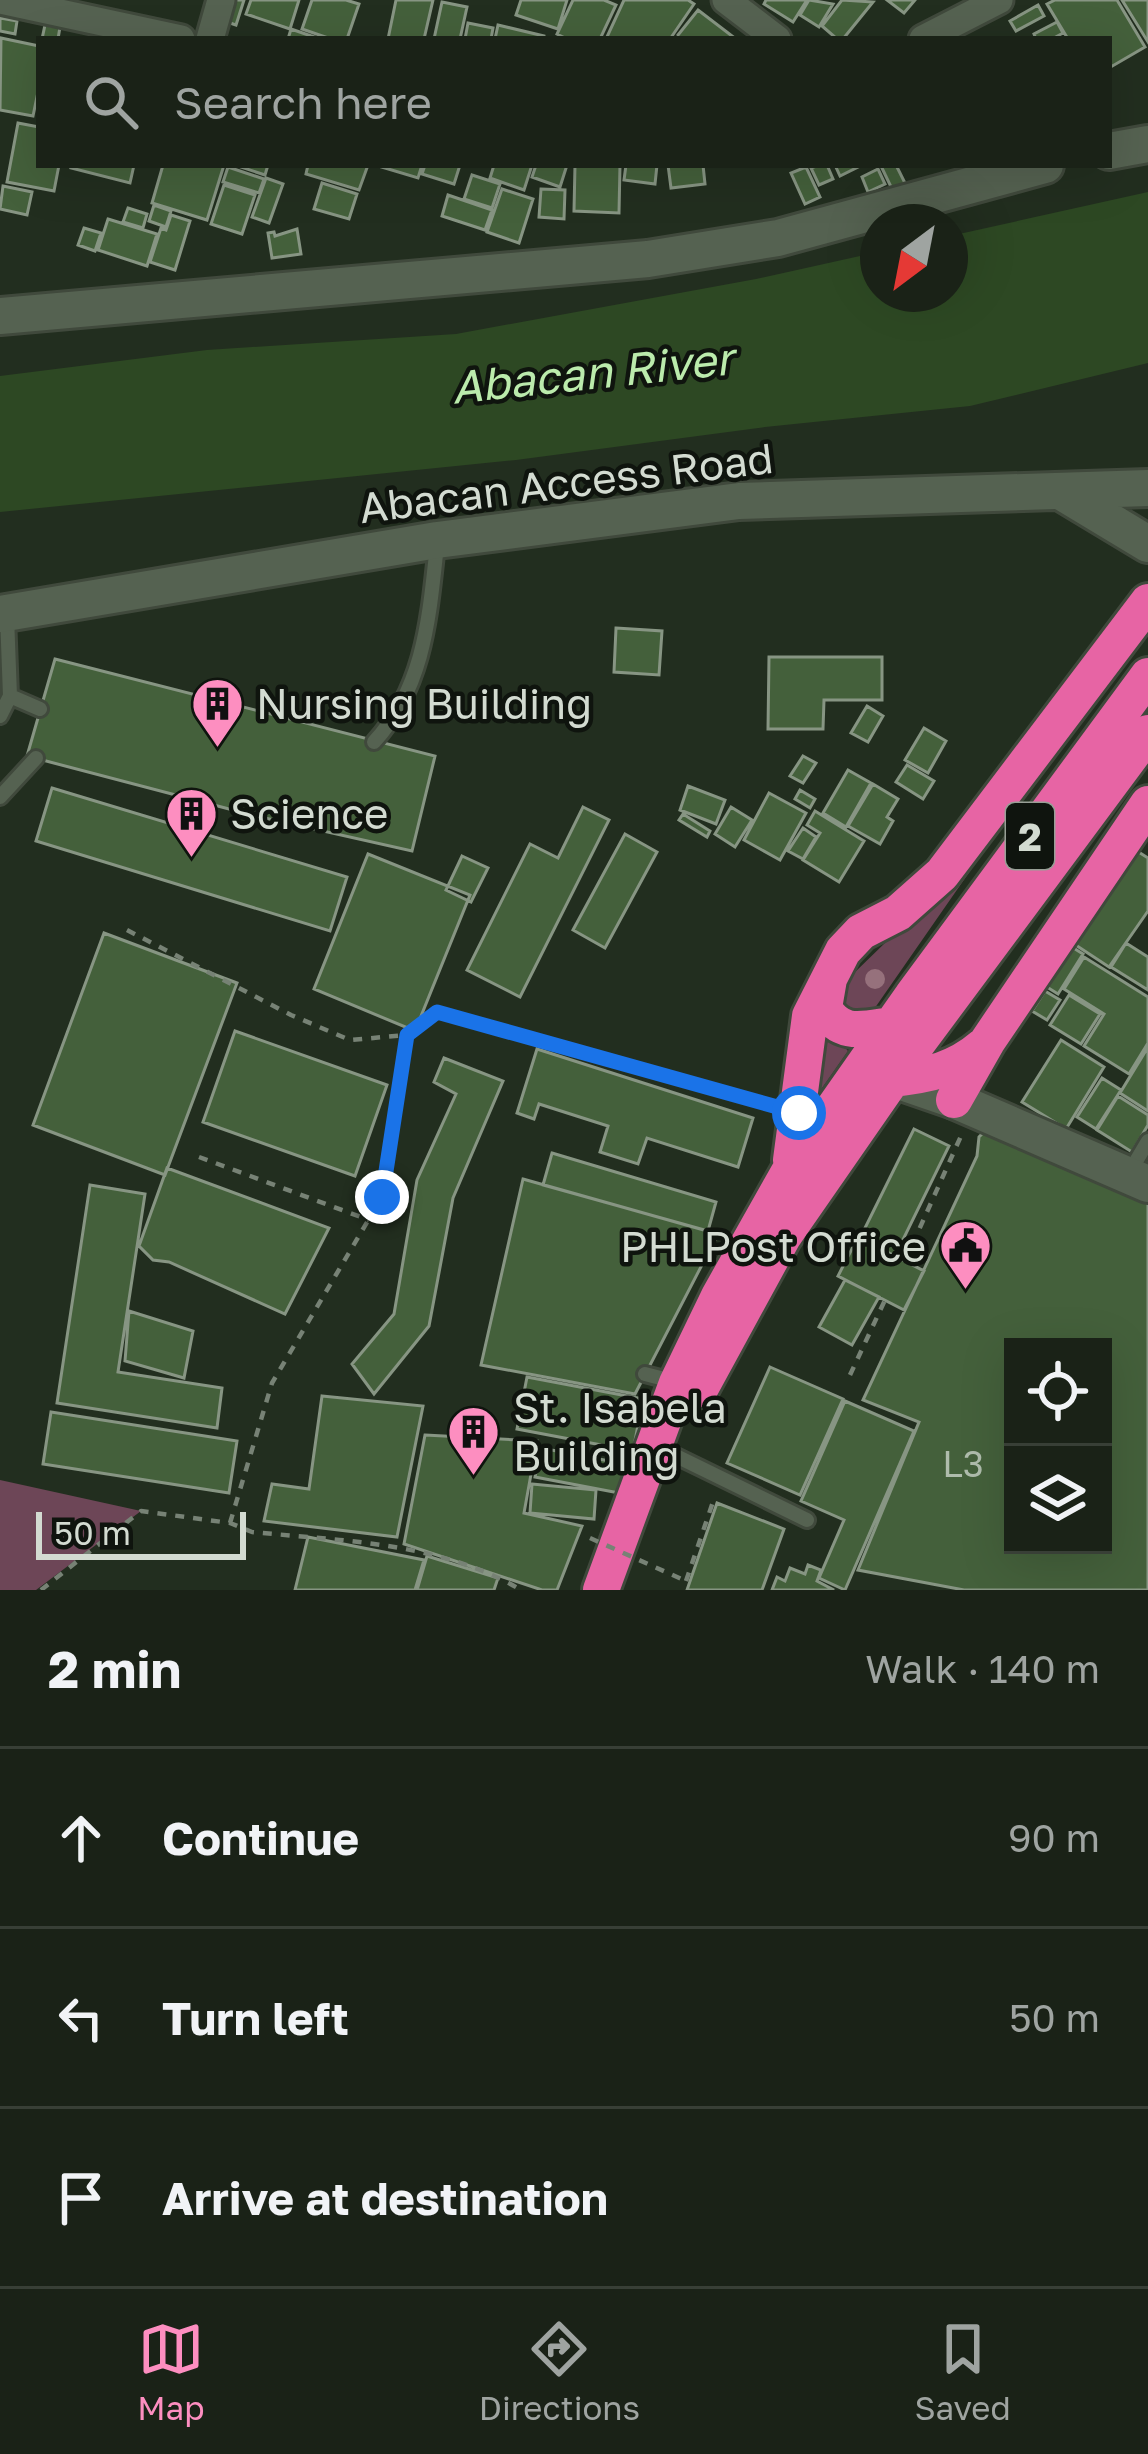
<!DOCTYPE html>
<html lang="en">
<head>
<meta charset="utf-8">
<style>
  :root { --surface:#1a2217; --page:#232a20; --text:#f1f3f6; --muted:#9fa4a1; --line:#383f36; --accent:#fd8ec0 }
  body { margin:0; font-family:"Golos Text",sans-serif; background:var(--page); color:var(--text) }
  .controls { position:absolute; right:36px; bottom:36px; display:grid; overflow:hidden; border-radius:0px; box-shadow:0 12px 48px #0002 }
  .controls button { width:108px; height:108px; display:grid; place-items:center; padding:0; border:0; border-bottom:3px solid var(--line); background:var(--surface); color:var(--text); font:60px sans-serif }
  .compass { position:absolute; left:860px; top:204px; width:108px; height:108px; border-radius:50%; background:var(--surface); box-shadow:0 12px 48px #0002; rotate:212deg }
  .scale { position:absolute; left:36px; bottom:30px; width:210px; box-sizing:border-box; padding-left:12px; border:6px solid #d3dbd1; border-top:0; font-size:33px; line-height:42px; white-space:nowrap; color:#d3dbd1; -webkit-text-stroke:9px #0f140e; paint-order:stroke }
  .stop { position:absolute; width:36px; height:36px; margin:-27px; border:9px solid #1a73e8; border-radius:50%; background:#fff }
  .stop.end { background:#1a73e8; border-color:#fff; box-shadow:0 3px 12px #0008 }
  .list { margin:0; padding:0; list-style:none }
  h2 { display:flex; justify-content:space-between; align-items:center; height:156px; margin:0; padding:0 48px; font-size:51px }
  h2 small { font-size:39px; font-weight:400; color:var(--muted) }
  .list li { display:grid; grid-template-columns:78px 1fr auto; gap:36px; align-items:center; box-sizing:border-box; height:180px; padding:0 48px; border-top:3px solid var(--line) }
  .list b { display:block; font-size:45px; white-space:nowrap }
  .list em { font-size:39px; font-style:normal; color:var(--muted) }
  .icon { flex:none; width:66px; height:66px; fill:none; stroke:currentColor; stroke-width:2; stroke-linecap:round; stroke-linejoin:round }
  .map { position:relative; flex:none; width:1148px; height:1590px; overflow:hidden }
  .search { position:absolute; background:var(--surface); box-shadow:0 12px 48px #0002; left:36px; right:36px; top:36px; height:132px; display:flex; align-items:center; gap:30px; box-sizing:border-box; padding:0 42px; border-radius:0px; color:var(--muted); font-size:45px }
  .sheet { height:696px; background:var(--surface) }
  nav { display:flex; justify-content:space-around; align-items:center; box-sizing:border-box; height:168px; border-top:3px solid var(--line); background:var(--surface); font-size:33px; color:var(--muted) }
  nav a { display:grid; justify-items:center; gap:6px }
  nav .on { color:var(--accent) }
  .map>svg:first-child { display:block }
</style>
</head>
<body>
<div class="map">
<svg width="1148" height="1590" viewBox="0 0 1148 1590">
  <rect width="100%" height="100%" fill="#222e1f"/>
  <!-- green -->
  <path fill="#6d4657" d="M977 861 870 1015H859L843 1006 840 997 852 975 959 871Z
    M825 1038 842 1044 848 1051 818 1094Z
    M0 1480 141 1511 36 1590H0Z"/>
  <!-- water -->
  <path fill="#2d4823" d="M1148 192V363L970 406 765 427 516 460 0 512V376L207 350 456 334 756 279 878 252V294H950V236Z"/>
  <!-- building -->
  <path fill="#44603b" stroke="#879583" stroke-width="3" fill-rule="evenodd" d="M224 0H244L236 25 218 19Z
    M251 0H299L290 29 246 14Z
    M312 0H346L359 4 347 39H331L302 29Z
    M396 0H433L424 39H388Z
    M521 0H567L558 29 516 15Z
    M573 0H604L616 5 600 39H567L557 34Z
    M624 0H688L694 4 670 39H606Z
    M766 0H807L793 22 764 4Z
    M809 0 833 4 819 27 800 15Z
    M842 0 873 2 843 39H837L822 26Z
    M887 0H915L904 13Z
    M1055 0H1117L1145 47 1109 68V39H1068L1047 4Z
    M1122 0H1148V42Z
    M442 2 467 7 460 39H434Z
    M1038 5 1044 16 1016 31 1010 21Z
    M698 10 736 39H680L678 35Z
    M0 18 17 21 15 34 0 31Z
    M1057 22 1063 33 1052 39H1036L1034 34Z
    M468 23 493 28 491 39H465Z
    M45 25 60 27 58 39H42Z
    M498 25 544 36V39H495Z
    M291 29 320 39H288Z
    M1 38 39 46V87L33 116 0 110Z
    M18 123 39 127V165H59L54 191 7 182Z
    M72 165H134L130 183 71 168Z
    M163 165H224L207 220 152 203Z
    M235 165H268L265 175Z
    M308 165H368L359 190 306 174Z
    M375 165H422L418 178Z
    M425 165H460L454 184 422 174Z
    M494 165H532L524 190 490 178Z
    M536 165H567L560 187 532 177Z
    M575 165H620L619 213 574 211Z
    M626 165H657L655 184 624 180Z
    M668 165H703L705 184 671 188Z
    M819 165H827L833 179 819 185 811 168Z
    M835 165H857L858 167 840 176Z
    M896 165 905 183 892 189 881 166Z
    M228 167 264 179 259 193 223 182Z
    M806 167 820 197 805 204 791 173Z
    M878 169 885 184 868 192 862 177Z
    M472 175 500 184 492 208 464 199Z
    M266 178 283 184 269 223 252 217Z
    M322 183 357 194 349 219 314 209Z
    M224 185 255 195 242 234 211 224Z
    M3 186 32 192 27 215 0 209Z
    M502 189 533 199 519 243 487 232Z
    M541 189 565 190 564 219 539 217Z
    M448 195 492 210 485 230 442 216Z
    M154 205 171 211 166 227 149 221Z
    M128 208 147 214 143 228 123 222Z
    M171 215 190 221 175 270 150 262 161 228 166 230Z
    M108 219 157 234 147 266 98 250Z
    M84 228 101 233 95 251 78 245Z
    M297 229 301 254 272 258 268 233 274 232 275 236Z
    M616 628 662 631 659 675 614 672Z
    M769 657H882V700H824L823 729H768Z
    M55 659 435 756 412 851 252 815 27 756Z
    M867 706 883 716 868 742 851 733Z
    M924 728 946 741 928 773 905 760Z
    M803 756 816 763 803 783 790 776Z
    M907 765 934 781 923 799 896 782Z
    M848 770 871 783 846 827 823 813Z
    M873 784 898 799 887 817 893 821 880 844 848 826Z
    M688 786 725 800 716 824 680 810Z
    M52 788 347 877 330 931 36 841Z
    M800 790 815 799 810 808 795 799Z
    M769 793 806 813 780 860 744 840Z
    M583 807 609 820 520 997 467 970 530 844 558 858Z
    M731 807 752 820 735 847 715 834Z
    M815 811 864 841 839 882 803 860 820 833 807 825Z
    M683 814 710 831 707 837 679 820Z
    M803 828 816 837 803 859 788 851Z
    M625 834 657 852 605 948 573 930Z
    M1126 844 1148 858V911L1109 967 1065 938Z
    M368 854 470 895 415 1031 314 989Z
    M462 856 488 868 471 902 446 890Z
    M104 933 237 983 165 1175 33 1125Z
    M1064 942 1083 954 1058 994 1039 982Z
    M1126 943 1148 957V990L1111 967Z
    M1084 957 1148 997V1043L1129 1074 1084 1046 1104 1014 1064 989Z
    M1045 991 1060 1000 1047 1020 1032 1011Z
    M1069 995 1100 1014 1081 1044 1050 1025Z
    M235 1031 387 1085 355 1176 203 1122Z
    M1061 1040 1104 1067 1066 1129 1022 1102Z
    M1148 1047V1111L1120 1093Z
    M537 1049 753 1118 738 1167 647 1138 638 1164 600 1152 608 1126 539 1104 534 1119 517 1113Z
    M444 1058 503 1081 453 1198 429 1326 374 1394 352 1364 394 1314 417 1180 456 1094 434 1082Z
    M1102 1078 1121 1090 1096 1129 1077 1117Z
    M1118 1096 1148 1115V1125L1132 1152 1097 1130Z
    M914 1129 949 1146 895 1256 860 1238Z
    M986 1130 1148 1199V1590H964L858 1570 919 1422 863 1400 977 1156 979 1137ZM1013 1347H1103V1545H1013Z
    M552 1153 716 1202 708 1231 543 1185Z
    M167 1168 329 1228 285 1314 169 1262 153 1260 139 1246Z
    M523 1179 718 1234 635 1394 481 1365Z
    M90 1185 145 1194 118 1372 222 1388 217 1428 57 1403Z
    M858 1237 924 1271 904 1310 838 1276Z
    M845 1280 879 1297 852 1345 819 1327Z
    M129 1311 193 1331 184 1378 125 1361Z
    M770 1367 843 1399 800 1495 727 1463Z
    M527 1377 643 1399 633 1451 517 1429Z
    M322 1396 423 1406 397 1537 264 1521 272 1484 309 1489Z
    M845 1401 914 1431 845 1590 819 1578 844 1520 801 1501Z
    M51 1412 237 1441 229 1493 43 1464Z
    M425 1435 537 1441 524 1513 582 1526 557 1590H542L404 1544Z
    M541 1448 625 1464 619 1493 535 1477Z
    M532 1484 596 1490 594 1519 530 1513Z
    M717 1503 784 1529 762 1590H687Z
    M308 1537 424 1560 415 1590H295Z
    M427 1556 498 1578 494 1590H417Z
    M808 1565 821 1570 817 1581 834 1590H772L777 1577 785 1581 790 1568 805 1574Z"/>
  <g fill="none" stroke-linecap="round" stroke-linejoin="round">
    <defs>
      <path id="lane" d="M10 696 40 709
        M0 716 10 696 7 616
        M374 742C425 686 429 617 437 545
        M0 797 36 758
        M1129 1173 1148 1141
        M645 1374 672 1381
        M674 1455 807 1520"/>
      <path id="street" d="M0 0 181 39
        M726 0 777 39
        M210 39 221 0
        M923 39 999 0"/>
      <path id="secondary" d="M1109 151 1148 144
        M0 316 648 259 778 238 1045 165
        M1060 491 1148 544
        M0 614 437 540 739 501 1148 488
        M893 1079 954 1100 1148 1184"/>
      <path id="highway" d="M829 979 824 1008C840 1037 863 1029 891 1025
        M893 1079C929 1075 955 1070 983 1046
        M954 1100 987 1042 1148 804
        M791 1160 810 1016 843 951 861 932 898 913 942 874 1148 602
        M700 1389 783 1237 917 1044 1148 733
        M601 1590 677 1383 719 1296 790 1170 912 996 1148 676"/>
    </defs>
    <!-- lane casing -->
    <use href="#lane" stroke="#40493c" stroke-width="20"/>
    <!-- street casing -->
    <use href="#street" stroke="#40493c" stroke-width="33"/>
    <!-- secondary casing -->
    <use href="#secondary" stroke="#40493c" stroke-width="42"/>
    <!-- highway casing -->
    <use href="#highway" stroke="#40493c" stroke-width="42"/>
    <!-- path -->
    <path stroke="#778275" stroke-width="4.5" stroke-dasharray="9 9" stroke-linecap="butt" d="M127 930 291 1015 350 1040 407 1035
      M199 1157 369 1220
      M834 1249 848 1257
      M905 1261 961 1136
      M850 1375 885 1300
      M230 1523 272 1383 382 1197 407 1035 437 1012 766 1104
      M686 1581 715 1496
      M41 1590 141 1511 230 1523 252 1532C343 1541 440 1542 521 1590"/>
    <!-- lane -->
    <use href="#lane" stroke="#556251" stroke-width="14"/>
    <!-- street -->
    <use href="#street" stroke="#556251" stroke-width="27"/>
    <!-- secondary -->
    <use href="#secondary" stroke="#556251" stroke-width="36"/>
    <!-- highway -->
    <use href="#highway" stroke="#e764a4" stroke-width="36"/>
    <!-- path-bridge -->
    <path stroke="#778275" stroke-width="4.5" stroke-dasharray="9 9" stroke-linecap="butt" d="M590 1538 686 1581"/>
  </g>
  <!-- trees -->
  <circle fill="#96717c" cx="875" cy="979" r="10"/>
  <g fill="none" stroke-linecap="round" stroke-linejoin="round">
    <!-- route -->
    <path stroke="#1a73e8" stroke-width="15" d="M382 1197 407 1035 437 1012 799 1113"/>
  </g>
  <!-- icons -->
  <defs>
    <symbol id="building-pin" viewBox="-11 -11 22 30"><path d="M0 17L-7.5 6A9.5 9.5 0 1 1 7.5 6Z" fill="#fd8ec0" stroke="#0f140e"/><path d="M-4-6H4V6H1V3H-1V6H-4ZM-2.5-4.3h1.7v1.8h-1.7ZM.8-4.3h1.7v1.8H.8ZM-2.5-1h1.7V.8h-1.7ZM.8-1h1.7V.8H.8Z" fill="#111"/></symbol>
    <symbol id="civic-pin" viewBox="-11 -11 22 30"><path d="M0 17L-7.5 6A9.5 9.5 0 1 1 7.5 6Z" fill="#fd8ec0" stroke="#0f140e"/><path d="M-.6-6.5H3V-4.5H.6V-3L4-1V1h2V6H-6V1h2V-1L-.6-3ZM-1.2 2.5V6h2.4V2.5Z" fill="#111"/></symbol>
  </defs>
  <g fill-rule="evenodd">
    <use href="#building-pin" x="188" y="674" width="59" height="81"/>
    <use href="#building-pin" x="162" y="784" width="59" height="81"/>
    <use href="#civic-pin" x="936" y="1216" width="59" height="81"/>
    <use href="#building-pin" x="444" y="1402" width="59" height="81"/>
  </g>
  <g text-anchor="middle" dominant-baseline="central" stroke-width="9" stroke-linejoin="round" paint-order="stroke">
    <!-- number labels -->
    <g font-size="36" fill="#afbcac">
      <text x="963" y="1463">L3</text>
    </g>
    <!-- shield labels -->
    <rect fill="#0f140e" stroke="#989f96" stroke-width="3" x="1006" y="803" width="48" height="66" rx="9"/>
    <g font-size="39" font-weight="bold" fill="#d3dbd1">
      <text x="1030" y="836">2</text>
    </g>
    <!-- street labels -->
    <g font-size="42" fill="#d3dbd1" stroke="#0f140e">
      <text transform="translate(566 482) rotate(-7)">Abacan Access Road</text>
    </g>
    <!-- poi labels -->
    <g font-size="42" fill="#d3dbd1" stroke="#0f140e" text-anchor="start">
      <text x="256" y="703">Nursing Building</text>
      <text x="230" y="813">Science</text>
      <text x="926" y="1246" text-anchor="end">PHLPost Office</text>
      <text x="513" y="1407">St. Isabela<tspan x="513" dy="48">Building</tspan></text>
    </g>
    <!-- water labels -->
    <g font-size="45" font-style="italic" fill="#bbebac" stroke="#0f140e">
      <text transform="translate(592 372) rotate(-6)">Abacan River</text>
    </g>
  </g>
</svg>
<div class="controls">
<button><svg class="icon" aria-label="locate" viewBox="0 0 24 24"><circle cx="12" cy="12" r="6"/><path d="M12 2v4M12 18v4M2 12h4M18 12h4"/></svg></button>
<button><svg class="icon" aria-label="layers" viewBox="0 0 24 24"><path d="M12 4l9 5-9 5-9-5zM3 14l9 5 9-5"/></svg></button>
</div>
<svg class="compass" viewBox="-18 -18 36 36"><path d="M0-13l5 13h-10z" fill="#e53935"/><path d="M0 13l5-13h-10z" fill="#9fa4a1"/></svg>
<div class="scale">50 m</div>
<div class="stop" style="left:799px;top:1113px"></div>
<div class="stop end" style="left:382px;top:1197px"></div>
<div class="search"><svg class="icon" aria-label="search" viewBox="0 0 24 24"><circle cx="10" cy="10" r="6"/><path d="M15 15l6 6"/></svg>Search here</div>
</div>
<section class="sheet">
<h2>2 min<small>Walk · 140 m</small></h2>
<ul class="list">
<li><svg class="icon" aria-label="ahead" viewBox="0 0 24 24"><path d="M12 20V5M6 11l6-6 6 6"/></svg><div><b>Continue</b></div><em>90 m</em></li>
<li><svg class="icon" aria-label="left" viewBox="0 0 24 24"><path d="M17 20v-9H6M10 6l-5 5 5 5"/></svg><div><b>Turn left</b></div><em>50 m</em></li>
<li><svg class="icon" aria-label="arrive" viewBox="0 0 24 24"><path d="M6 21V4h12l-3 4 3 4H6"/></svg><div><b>Arrive at destination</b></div></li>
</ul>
</section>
<nav>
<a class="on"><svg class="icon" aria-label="map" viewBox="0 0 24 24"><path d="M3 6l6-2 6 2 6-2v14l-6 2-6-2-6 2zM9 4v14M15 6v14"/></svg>Map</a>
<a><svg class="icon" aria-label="directions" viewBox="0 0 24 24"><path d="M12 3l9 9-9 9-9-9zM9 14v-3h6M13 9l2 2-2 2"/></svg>Directions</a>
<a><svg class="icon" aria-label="saved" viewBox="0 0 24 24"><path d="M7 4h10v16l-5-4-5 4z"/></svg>Saved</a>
</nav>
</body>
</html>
